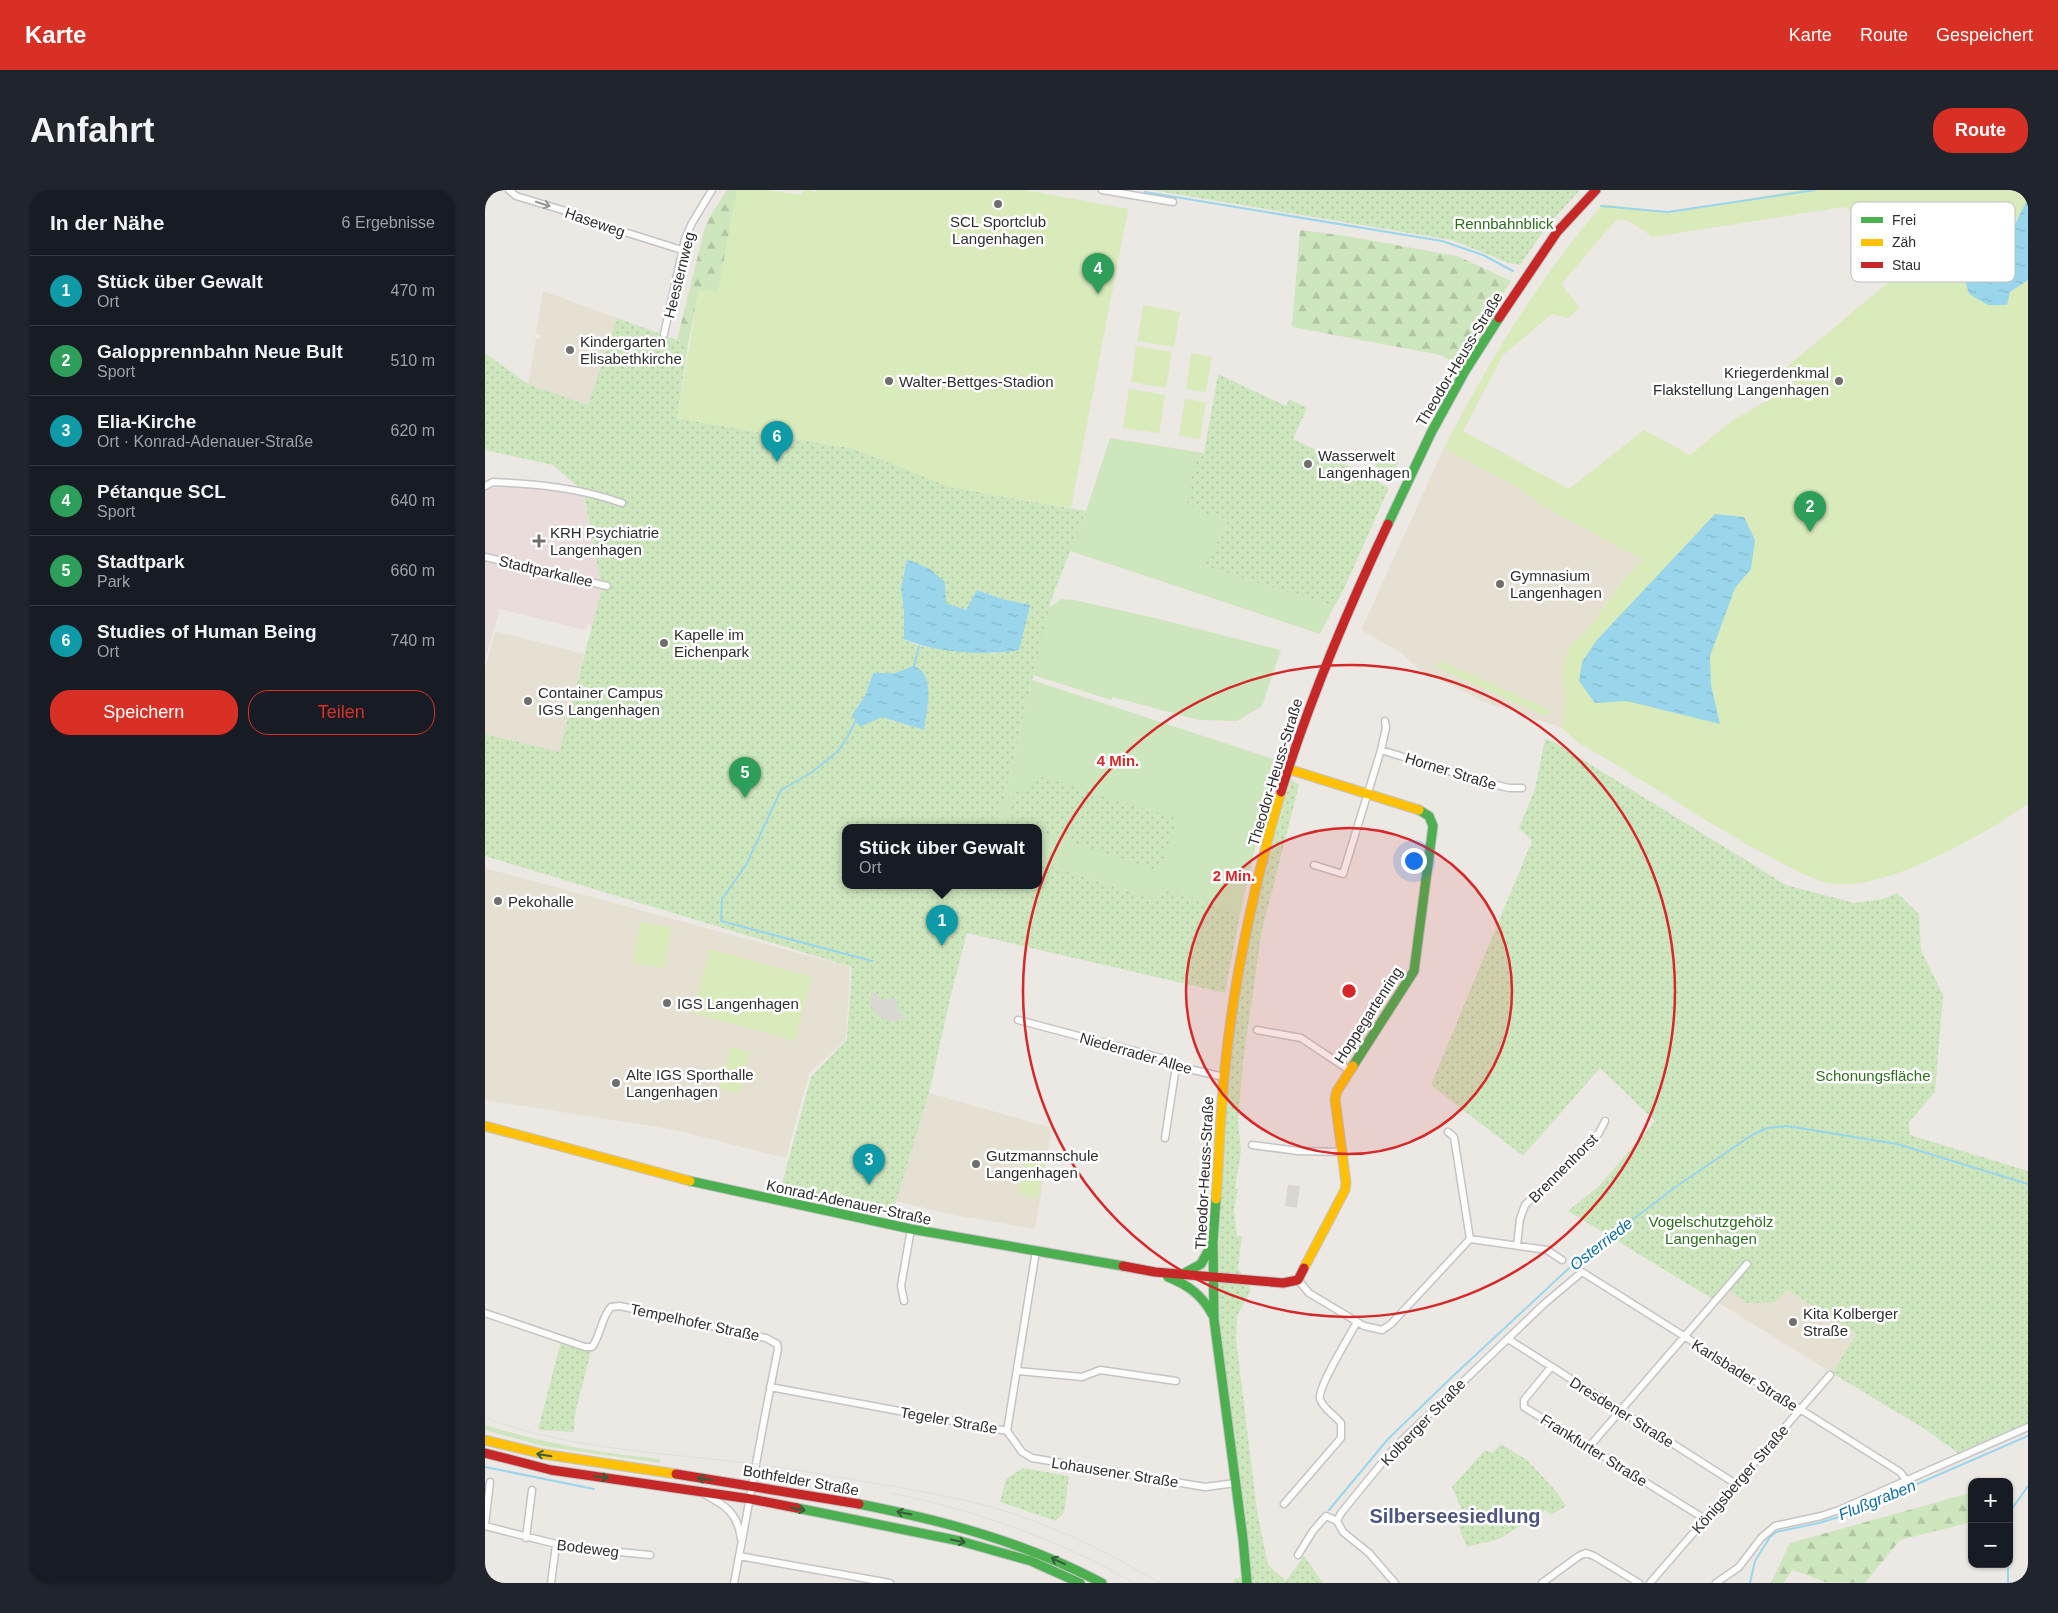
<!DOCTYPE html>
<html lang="de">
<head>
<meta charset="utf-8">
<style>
  :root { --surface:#171b24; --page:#20242c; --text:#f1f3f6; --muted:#9ea1a6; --line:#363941; --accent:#d93025 }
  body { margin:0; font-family:Arial,sans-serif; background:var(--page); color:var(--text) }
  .controls { position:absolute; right:15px; bottom:15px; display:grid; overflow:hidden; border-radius:10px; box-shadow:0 1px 4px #0004 }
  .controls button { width:45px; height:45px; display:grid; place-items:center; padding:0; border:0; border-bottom:1px solid var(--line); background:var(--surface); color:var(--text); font:25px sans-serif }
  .you { position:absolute; left:928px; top:670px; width:18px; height:18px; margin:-12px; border:4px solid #fff; border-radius:50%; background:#1a73e8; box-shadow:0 0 0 8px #1a73e833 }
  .badge { display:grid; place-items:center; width:32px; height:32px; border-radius:50%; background:var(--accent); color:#fff; font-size:16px; font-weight:700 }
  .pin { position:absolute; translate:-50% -41px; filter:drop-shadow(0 1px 2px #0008) }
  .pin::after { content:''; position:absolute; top:26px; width:18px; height:15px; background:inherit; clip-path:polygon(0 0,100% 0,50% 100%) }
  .popup { position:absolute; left:357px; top:634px; width:200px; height:65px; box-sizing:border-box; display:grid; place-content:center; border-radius:10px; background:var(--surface); filter:drop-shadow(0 1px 4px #0005); font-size:16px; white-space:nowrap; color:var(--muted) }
  .popup b { font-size:19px; color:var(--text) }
  .popup::after { content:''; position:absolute; left:50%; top:100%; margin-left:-10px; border:10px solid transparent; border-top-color:var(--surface) }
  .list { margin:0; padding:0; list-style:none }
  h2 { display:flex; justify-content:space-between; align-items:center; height:65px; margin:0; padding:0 20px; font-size:21px }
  h2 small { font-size:16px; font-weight:400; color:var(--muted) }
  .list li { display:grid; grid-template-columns:32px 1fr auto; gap:15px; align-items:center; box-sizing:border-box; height:70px; padding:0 20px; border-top:1px solid var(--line) }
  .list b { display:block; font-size:19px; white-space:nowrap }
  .list p { margin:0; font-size:16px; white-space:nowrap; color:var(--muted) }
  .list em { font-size:16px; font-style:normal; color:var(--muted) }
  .actions { display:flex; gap:10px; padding:15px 20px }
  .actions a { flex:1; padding:11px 0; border:1px solid var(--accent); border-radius:20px; text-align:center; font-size:18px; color:var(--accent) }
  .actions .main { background:var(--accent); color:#fff }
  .map { position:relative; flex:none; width:1543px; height:1393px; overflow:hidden; border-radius:20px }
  header { display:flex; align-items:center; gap:30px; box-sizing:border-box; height:70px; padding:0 25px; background:var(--accent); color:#fff }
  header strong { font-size:24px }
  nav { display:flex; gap:28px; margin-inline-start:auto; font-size:18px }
  .intro { display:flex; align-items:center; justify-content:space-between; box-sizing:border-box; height:120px; padding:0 30px }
  h1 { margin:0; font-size:35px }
  .button { padding:12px 22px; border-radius:20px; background:var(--accent); color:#fff; font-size:18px; font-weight:700 }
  main { display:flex; gap:30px; padding:0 30px }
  aside { flex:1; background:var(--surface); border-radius:20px; box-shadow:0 1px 4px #0004 }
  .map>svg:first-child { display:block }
</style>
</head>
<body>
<header>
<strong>Karte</strong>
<nav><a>Karte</a><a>Route</a><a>Gespeichert</a></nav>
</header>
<div class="intro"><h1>Anfahrt</h1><a class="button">Route</a></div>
<main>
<aside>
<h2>In der Nähe<small>6 Ergebnisse</small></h2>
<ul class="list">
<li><span class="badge" style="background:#0f9aa8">1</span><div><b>Stück über Gewalt</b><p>Ort</p></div><em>470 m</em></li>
<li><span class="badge" style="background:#2e9e5b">2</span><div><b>Galopprennbahn Neue Bult</b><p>Sport</p></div><em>510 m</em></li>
<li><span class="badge" style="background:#0f9aa8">3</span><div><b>Elia-Kirche</b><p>Ort · Konrad-Adenauer-Straße</p></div><em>620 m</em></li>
<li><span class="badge" style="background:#2e9e5b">4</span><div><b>Pétanque SCL</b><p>Sport</p></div><em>640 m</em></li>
<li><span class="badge" style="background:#2e9e5b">5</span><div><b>Stadtpark</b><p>Park</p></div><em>660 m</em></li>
<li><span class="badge" style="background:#0f9aa8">6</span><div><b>Studies of Human Being</b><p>Ort</p></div><em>740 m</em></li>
</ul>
<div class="actions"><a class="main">Speichern</a><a>Teilen</a></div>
</aside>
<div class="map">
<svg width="1543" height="1393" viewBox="0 0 1543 1393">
  <defs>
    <pattern id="forest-firs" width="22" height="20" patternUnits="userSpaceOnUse" patternTransform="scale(1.25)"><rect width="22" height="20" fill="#cee6be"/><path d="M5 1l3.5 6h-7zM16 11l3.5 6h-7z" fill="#b1c6a4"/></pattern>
    <pattern id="park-dots" width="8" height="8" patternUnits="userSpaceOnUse" patternTransform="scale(1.25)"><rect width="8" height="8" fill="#cee6be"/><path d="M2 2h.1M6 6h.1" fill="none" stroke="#b1c6a4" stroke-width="1.8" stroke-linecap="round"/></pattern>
    <pattern id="water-ripples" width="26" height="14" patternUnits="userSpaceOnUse" patternTransform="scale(1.25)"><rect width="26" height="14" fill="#99d6ec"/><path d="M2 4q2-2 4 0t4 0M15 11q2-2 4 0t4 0" fill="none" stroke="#84b8cb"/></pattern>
  </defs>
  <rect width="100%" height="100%" fill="#ece8e4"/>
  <!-- education -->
  <path fill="#e6e0d3" d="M58 101 132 128 103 215 43 194 51 149H55V145L51 144Z
    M959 258 1037 300 1056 315 1158 370 1137 390 1104 438 1089 451 1077 538 1000 512 936 481 915 462 876 440Z
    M10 441 99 464 74 563 0 544V479Z
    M0 678 365 777 361 849 324 883 301 968 186 939 0 910Z
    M444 903 567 938 550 1039 464 1024 411 1011Z
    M1244 1100H1303L1371 1144 1347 1183 1234 1113Z"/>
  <!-- medical -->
  <path fill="#e9dcdb" d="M35 295 98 304 117 398 107 435 102 434 100 440 15 419 0 469V299Z"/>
  <!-- grass -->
  <path fill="#cee6be" d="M625 248 719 263 709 273 729 324 743 331 721 376 849 417 835 444 585 361 601 321Z
    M902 263 913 268 911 287 903 289 894 284 889 270Z
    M576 409 590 410 674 429 796 460 777 516 752 531 714 530 628 507 626 510 548 485 563 419Z
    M547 490 795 571 772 649 755 724 677 698 673 710 553 672V637H512Z
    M0 1235C61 1254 112 1263 175 1269V1273L58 1256 0 1240Z"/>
  <!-- forest -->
  <path fill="url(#forest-firs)" d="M242 0H252L233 103 214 100 203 154 192 150 219 41 223 30Z
    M815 40 861 46 972 66 1026 91 972 175 956 165 807 137Z
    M1485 1303 1487 1311V1332L1415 1350 1380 1393 1340 1392 1308 1380 1298 1393H1286L1305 1353Z"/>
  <!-- park -->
  <path fill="url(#park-dots)" fill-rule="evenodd" d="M666 0H1095L1062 36 1035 75 1024 73 967 50Z
    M132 128 203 154 192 228 370 259 465 297 601 321 566 410 512 637H361V695H553V672L673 710 677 698 755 724 740 803 482 743 467 800 444 903 407 1025 306 1003 294 1005 326 887 362 849 367 777 0 666V544L74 562 117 398 98 301 68 275 0 260V163L43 194 103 215ZM422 369 460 392V413L481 420 493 400 517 409 544 415 539 437 511 464 434 456 419 449V422L416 398ZM429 477 439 540 397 527 367 525 380 506 388 483H410Z
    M733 184 801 216 804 209 822 218 808 249 878 283 904 298 859 399 849 417 720 376 743 331 729 324 716 325 702 312 709 273 719 263Z
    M1060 549 1069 552 1301 695 1369 713 1398 709 1412 703 1434 724 1436 760 1458 805 1450 902 1424 932 1425 945 1543 981V1233L1473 1263 1440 1239 1347 1183 1371 1144 1303 1100 1290 1112 1262 1113 1244 1100 1234 1113 1083 1021 1114 996 1170 931 1115 878 1038 966 946 895 1047 651 1034 638 1050 599Z
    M546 583 693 629 674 681 553 642V637H540L527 633 521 636 529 603 548 594V586Z
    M806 589 814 595 777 740 758 871 753 932 756 960 750 999H753L749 1019 752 1046H757L753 1078 766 1100 752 1126 751 1149 772 1321 783 1375 801 1391 819 1366 838 1393H747L750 1388 767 1389 735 1138 733 1017 748 835 762 750 778 687Z
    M76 1151 106 1161 90 1224 89 1242 53 1240Z
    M1016 1254 1042 1270 1070 1300 1081 1316 1066 1325 1061 1320 1014 1349 982 1357 974 1338 976 1318 967 1297 1000 1260 1007 1263Z
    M538 1278 584 1286 579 1323 571 1331 515 1312 521 1289Z"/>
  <!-- pitch -->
  <path fill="#d9eabb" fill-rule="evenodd" d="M252 0H283L316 5 319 0H325L330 3 331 0H540L643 19 586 318 465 297 370 259 192 228 214 100 233 102Z
    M1312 0H1543C1543 32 1508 50 1485 67L1525 102 1543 90V614C1498 645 1405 699 1350 694 1330 692 1309 679 1291 670 1224 635 1162 591 1095 554L1077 538 1081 511 1077 480 1083 460 1089 451 1104 438 1138 390 1158 370 1056 315 1037 300 959 258C1004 171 1054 88 1118 14L1185 23ZM1358 17 1454 50 1296 182 1311 194 1248 230 1205 265 1159 240 1084 299 978 241 1018 165 1067 124 1083 128 1095 118 1076 94 1131 30H1142L1168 47Z
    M658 115 695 122 689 157 652 151Z
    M651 156 687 162 681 198 646 192Z
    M706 163 727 167 721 202 701 199Z
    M644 199 680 205 674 243 638 238Z
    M700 209 721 212 715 249 694 246Z
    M954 470 1065 520 1062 527 951 477Z
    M155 732 187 737 179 778 148 773Z
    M225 759 327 787 310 851 207 823Z
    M246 857 266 862 255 904 234 898Z
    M540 965 560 969 553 1008 533 1004Z"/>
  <!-- plaza -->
  <path fill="#dad6d2" d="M387 800 397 811 406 807 413 812 410 818 421 827 414 831 401 830 390 823 385 813Z
    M803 995 815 996 812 1018 800 1016Z"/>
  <!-- water -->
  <path fill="url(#water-ripples)" d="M1543 8V90L1525 102 1522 115H1503L1484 104 1476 76 1485 67 1530 34Z
    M1230 324 1259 327 1270 350 1266 379 1250 398 1225 466 1226 495 1235 534 1142 511 1110 513 1094 491 1097 472 1111 451Z
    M422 369 445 379 460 392 461 413 481 420 492 400 517 409 545 415 534 460C500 466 451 463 419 449V422L416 398Z
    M429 476C452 485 441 522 439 540L397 527 375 537 367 525 380 506 388 483H410Z"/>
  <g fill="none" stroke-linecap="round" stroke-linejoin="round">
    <!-- stream -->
    <path stroke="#99d6ec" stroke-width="2" d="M660 2 957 51 998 65 1028 81
      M1116 16 1183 22 1330 0
      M429 476 434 456
      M371 530 363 546 353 561 326 583 296 600 261 675 237 709 236 731 387 771
      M0 1277 109 1299
      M844 1320 903 1249 967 1187 1082 1080 1189 998 1267 945 1282 938 1302 936 1412 954 1543 994
      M1524 1323 1543 1296
      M1523 1374V1393
      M1265 1393 1270 1371 1285 1347 1291 1342 1334 1333 1363 1324 1543 1246"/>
    <defs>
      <path id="street" d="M24 0 31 6 94 25 101 30 197 60
        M617 0 688 12
        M179 144 200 49 207 33 227 0
        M0 296 8 292C52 294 95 298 137 313
        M0 367 122 396
        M896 560 996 591 1024 598H1037
        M829 675 858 684 896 560 901 538 900 531
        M533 830 680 869 691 876 739 887
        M772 840 816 848 864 880
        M680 948 691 876
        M767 955 813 961 857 962
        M985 1049 1062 1060 1077 1070
        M1032 1055 1035 1029 1040 1015 1114 943 1120 931
        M813 1090 824 1103 879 1136 897 1140 906 1134 985 1049 969 947 963 942
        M419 1111 416 1096 426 1039
        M0 1123 100 1157H107C116 1145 116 1128 126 1117L135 1116 281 1148 292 1154 293 1159C277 1237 264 1315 249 1393
        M1023 1149 1251 1294
        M1066 1177 1039 1210V1217L1220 1329
        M533 1181 597 1187 615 1180 691 1191
        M285 1197 522 1241
        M522 1241 537 1262 547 1268 720 1297 751 1293
        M522 1241 551 1061
        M1104 1257 1262 1074
        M219 1304C240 1315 253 1323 256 1349
        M799 1314 856 1248V1233C850 1225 838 1219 835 1209 832 1198 865 1145 872 1132
        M852 1331 856 1323 910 1257 1059 1114 1097 1082 1415 1282 1422 1291
        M852 1331 858 1342 884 1363 910 1393
        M0 1335 5 1292
        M0 1336 83 1357 165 1365
        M41 1348 47 1300
        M813 1365 828 1341 841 1326 852 1331
        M254 1366 405 1393
        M66 1393 71 1355
        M1057 1393 1094 1366 1101 1363 1109 1366 1154 1393
        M1165 1393 1345 1185
        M1231 1393 1254 1377 1276 1348 1290 1336 1336 1326 1354 1320 1543 1237"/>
      <path id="fast" d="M903 334 946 243 980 181 1014 128
        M868 876 929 781 948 636 944 626 934 620
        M205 991 426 1039 638 1076
        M731 1009 728 1051 729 1129 758 1349 762 1393
        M698 1084 716 1074 726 1056
        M683 1087C703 1095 717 1105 727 1124
        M374 1314C460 1331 539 1352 617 1393
        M312 1318 475 1351 546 1371 595 1393"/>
      <path id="slow" d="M803 579 934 620
        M0 936 205 991
        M731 1009C734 969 735 928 739 888 748 791 769 695 796 602
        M819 1078 860 1000 861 993 850 909 852 901 868 876
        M0 1250 58 1264 191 1284"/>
      <path id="jam" d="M1014 128 1072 42 1111 0
        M796 602C824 510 862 421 903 334
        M638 1076 670 1082 798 1093 813 1090 819 1078
        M0 1263 66 1280 266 1309 312 1318
        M191 1284 374 1314"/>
    </defs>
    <!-- street casing -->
    <use href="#street" stroke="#c5c4c5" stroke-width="9"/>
    <!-- fast casing -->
    <use href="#fast" stroke="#c5c4c5" stroke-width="11"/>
    <!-- slow casing -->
    <use href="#slow" stroke="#c5c4c5" stroke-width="11"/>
    <!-- jam casing -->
    <use href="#jam" stroke="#c5c4c5" stroke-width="11"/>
    <!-- street -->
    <use href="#street" stroke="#fcfcfb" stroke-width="6"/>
    <!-- fast -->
    <use href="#fast" stroke="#4caf50" stroke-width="9"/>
    <!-- slow -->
    <use href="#slow" stroke="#ffc107" stroke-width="9"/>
    <!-- jam -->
    <use href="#jam" stroke="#c62828" stroke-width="9"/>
    <!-- tram -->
    <path stroke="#dfdfe1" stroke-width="1" d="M0 1228C87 1260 180 1263 272 1274 307 1279 342 1285 376 1291 429 1300 481 1308 532 1325 583 1342 629 1366 675 1393
      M406 1303C490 1320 575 1350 649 1393"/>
  </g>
  <!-- one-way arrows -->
  <defs><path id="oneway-shaft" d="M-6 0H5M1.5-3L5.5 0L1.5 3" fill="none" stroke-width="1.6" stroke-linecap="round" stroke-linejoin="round" transform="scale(1.25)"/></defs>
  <use stroke="#959594" href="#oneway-shaft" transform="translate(58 14) rotate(18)"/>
  <g stroke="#385b3a">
    <use href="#oneway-shaft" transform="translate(59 1265) rotate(-170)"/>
    <use href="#oneway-shaft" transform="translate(116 1287) rotate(8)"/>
    <use href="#oneway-shaft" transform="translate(220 1289) rotate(-172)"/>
    <use href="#oneway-shaft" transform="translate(313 1319) rotate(11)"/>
    <use href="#oneway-shaft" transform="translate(419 1323) rotate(-169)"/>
    <use href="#oneway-shaft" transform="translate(473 1351) rotate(12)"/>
    <use href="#oneway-shaft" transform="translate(573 1371) rotate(-155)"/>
  </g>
  <!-- distance rings -->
  <circle cx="864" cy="801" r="163" fill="#d62828" fill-opacity=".12"/>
  <g fill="none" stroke="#d62828" stroke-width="2.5">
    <circle cx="864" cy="801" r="163"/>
    <circle cx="864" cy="801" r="326"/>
  </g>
  <!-- markers -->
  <g fill="#706f6e" stroke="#fff" stroke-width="2">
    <circle cx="513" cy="14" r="5"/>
    <circle cx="85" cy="160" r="5"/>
    <circle cx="404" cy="191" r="5"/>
    <circle cx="1354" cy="191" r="5"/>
    <circle cx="823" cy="274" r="5"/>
    <path d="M51.5 343.5h5v5h5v5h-5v5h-5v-5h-5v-5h5z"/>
    <circle cx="1015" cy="394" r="5"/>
    <circle cx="179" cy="453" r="5"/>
    <circle cx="43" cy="511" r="5"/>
    <circle cx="13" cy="711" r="5"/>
    <circle cx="182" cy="813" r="5"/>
    <circle cx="131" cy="893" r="5"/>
    <circle cx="491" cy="974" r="5"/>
    <circle cx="1308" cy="1132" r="5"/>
  </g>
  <g text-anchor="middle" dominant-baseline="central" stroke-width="5" stroke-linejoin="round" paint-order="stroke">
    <!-- poi labels -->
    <g font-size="15" fill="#2e2e2e" stroke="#fff" text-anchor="start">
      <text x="513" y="31" text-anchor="middle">SCL Sportclub<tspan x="513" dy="17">Langenhagen</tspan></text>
      <text x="95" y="151">Kindergarten<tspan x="95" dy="17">Elisabethkirche</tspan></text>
      <text x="1344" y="182" text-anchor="end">Kriegerdenkmal<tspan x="1344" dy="17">Flakstellung Langenhagen</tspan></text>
      <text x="414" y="191">Walter-Bettges-Stadion</text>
      <text x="833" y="265">Wasserwelt<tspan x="833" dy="17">Langenhagen</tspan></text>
      <text x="65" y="342">KRH Psychiatrie<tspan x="65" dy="17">Langenhagen</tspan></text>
      <text x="1025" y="385">Gymnasium<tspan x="1025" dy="17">Langenhagen</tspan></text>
      <text x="189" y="444">Kapelle im<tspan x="189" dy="17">Eichenpark</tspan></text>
      <text x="53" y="502">Container Campus<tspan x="53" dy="17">IGS Langenhagen</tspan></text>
      <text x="23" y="711">Pekohalle</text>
      <text x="192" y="813">IGS Langenhagen</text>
      <text x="141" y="884">Alte IGS Sporthalle<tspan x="141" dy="17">Langenhagen</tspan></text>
      <text x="501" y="965">Gutzmannschule<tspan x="501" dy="17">Langenhagen</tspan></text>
      <text x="1318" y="1123">Kita Kolberger<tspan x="1318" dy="17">Straße</tspan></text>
    </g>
    <!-- street labels -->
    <g font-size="15" fill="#2e2e2e" stroke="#fff">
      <text transform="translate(110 32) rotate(19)">Haseweg</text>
      <text transform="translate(194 85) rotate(-76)">Heesternweg</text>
      <text transform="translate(974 169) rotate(-59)">Theodor-Heuss-Straße</text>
      <text transform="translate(61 381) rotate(13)">Stadtparkallee</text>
      <text transform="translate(966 581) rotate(17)">Horner Straße</text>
      <text transform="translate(790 582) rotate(-73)">Theodor-Heuss-Straße</text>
      <text transform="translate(883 825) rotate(-57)">Hoppegartenring</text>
      <text transform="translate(651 863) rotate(16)">Niederrader Allee</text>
      <text transform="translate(1078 978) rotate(-45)">Brennenhorst</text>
      <text transform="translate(719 983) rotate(-87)">Theodor-Heuss-Straße</text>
      <text transform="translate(364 1012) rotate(12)">Konrad-Adenauer-Straße</text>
      <text transform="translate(210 1132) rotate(12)">Tempelhofer Straße</text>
      <text transform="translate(1260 1185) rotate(32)">Karlsbader Straße</text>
      <text transform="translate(1137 1222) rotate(32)">Dresdener Straße</text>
      <text transform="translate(464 1230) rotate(10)">Tegeler Straße</text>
      <text transform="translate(938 1232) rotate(-46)">Kolberger Straße</text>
      <text transform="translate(1109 1260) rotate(32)">Frankfurter Straße</text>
      <text transform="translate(630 1282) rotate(9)">Lohausener Straße</text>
      <text transform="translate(1255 1289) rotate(-49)">Königsberger Straße</text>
      <text transform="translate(316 1290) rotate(10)">Bothfelder Straße</text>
      <text transform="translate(103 1358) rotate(7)">Bodeweg</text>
    </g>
    <!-- park labels -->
    <g font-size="15" fill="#2c6e1b" stroke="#fff">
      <text x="1019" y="33">Rennbahnblick</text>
      <text x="1388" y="885">Schonungsfläche</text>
      <text x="1226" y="1031">Vogelschutzgehölz<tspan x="1226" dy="17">Langenhagen</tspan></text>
    </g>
    <!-- water labels -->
    <g font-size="16" font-style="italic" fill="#0d6fa3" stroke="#fff">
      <text transform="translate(1116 1054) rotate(-38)">Osterriede</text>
      <text transform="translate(1392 1310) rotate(-22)">Flußgraben</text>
    </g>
    <!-- district labels -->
    <g font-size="20" font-weight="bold" fill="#4d5680" stroke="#fff">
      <text x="970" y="1326">Silberseesiedlung</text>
    </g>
  </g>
  <!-- legend -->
  <rect x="1366" y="12" width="164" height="80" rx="8" fill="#fff" stroke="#c0c0c0" stroke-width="1"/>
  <rect x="1376" y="27" width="22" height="6" fill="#4caf50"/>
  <rect x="1376" y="49" width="22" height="7" fill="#ffc107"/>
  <rect x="1376" y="72" width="22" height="6" fill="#c62828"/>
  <g font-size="14" fill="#2e2e2e">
    <text x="1407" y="35">Frei</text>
    <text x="1407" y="57">Zäh</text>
    <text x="1407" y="80">Stau</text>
  </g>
  <circle cx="864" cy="801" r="8" fill="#d62828" stroke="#fff" stroke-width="2.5"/>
  <g font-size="15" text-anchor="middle" font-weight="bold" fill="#d62828" stroke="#fff" stroke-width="5" stroke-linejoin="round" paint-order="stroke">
    <text x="633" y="576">4 Min.</text>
    <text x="749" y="691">2 Min.</text>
  </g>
</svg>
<div class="controls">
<button>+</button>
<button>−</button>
</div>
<div class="you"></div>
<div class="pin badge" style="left:457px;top:756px;background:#0f9aa8">1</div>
<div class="popup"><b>Stück über Gewalt</b>Ort</div>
<div class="pin badge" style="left:1325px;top:342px;background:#2e9e5b">2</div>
<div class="pin badge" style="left:384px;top:995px;background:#0f9aa8">3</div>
<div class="pin badge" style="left:613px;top:104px;background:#2e9e5b">4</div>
<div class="pin badge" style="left:260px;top:608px;background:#2e9e5b">5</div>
<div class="pin badge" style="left:292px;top:272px;background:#0f9aa8">6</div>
</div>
</main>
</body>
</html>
